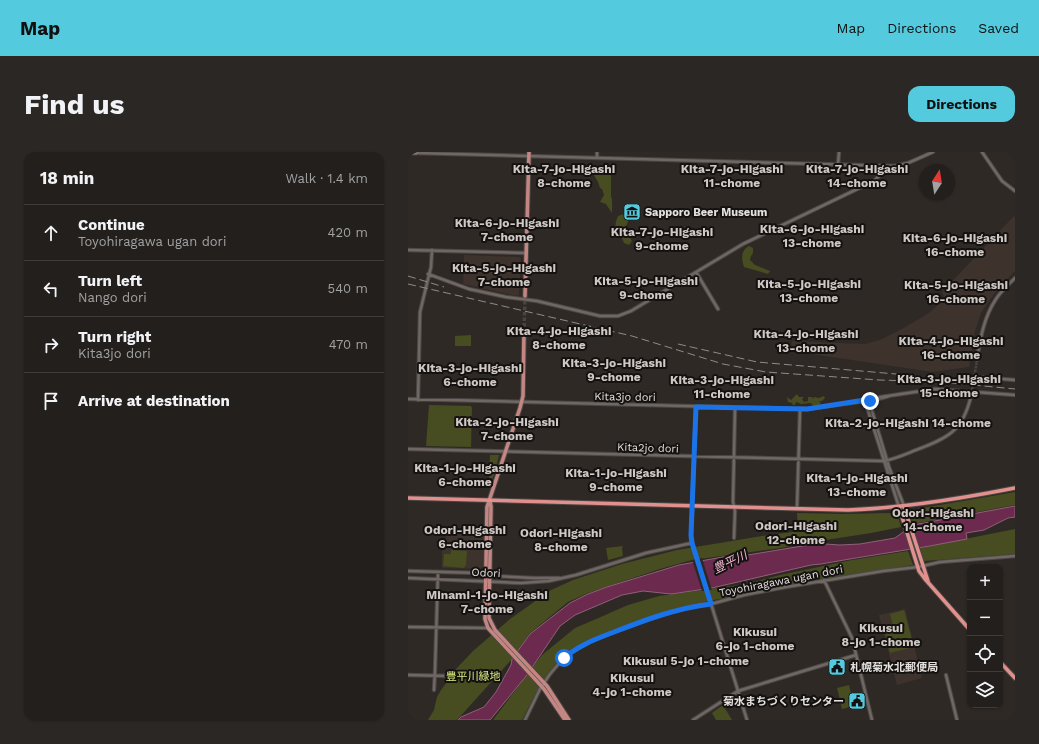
<!DOCTYPE html>
<html lang="en">
<head>
<meta charset="utf-8">
<style>
  :root { --surface:#221f1c; --page:#2a2725; --text:#f1f3f6; --muted:#a2a2a3; --line:#3f3d3b; --accent:#54cade }
  body { margin:0; font-family:"Work Sans","Noto Sans JP",sans-serif; background:var(--page); color:var(--text) }
  .controls { position:absolute; right:12px; bottom:12px; display:grid; overflow:hidden; border-radius:8px; box-shadow:0 1px 3px #0004 }
  .controls button { width:36px; height:36px; display:grid; place-items:center; padding:0; border:0; border-bottom:1px solid var(--line); background:var(--surface); color:var(--text); font:20px sans-serif }
  .compass { position:absolute; left:511px; top:12px; width:36px; height:36px; border-radius:50%; background:var(--surface); box-shadow:0 1px 3px #0004; rotate:12deg }
  .stop { position:absolute; width:12px; height:12px; margin:-9px; border:3px solid #1a73e8; border-radius:50%; background:#fff }
  .stop.end { background:#1a73e8; border-color:#fff; box-shadow:0 1px 4px #0008 }
  .list { margin:0; padding:0; list-style:none }
  h2 { display:flex; justify-content:space-between; align-items:center; height:52px; margin:0; padding:0 16px; font-size:17px }
  h2 small { font-size:13px; font-weight:400; color:var(--muted) }
  .list li { display:grid; grid-template-columns:26px 1fr auto; gap:12px; align-items:center; box-sizing:border-box; height:56px; padding:0 16px; border-top:1px solid var(--line) }
  .list b { display:block; font-size:15px; white-space:nowrap }
  .list p { margin:0; font-size:13px; white-space:nowrap; color:var(--muted) }
  .list em { font-size:13px; font-style:normal; color:var(--muted) }
  .icon { flex:none; width:22px; height:22px; fill:none; stroke:currentColor; stroke-width:2; stroke-linecap:round; stroke-linejoin:round }
  .map { position:relative; flex:none; width:607px; height:568px; overflow:hidden; border-radius:12px }
  header { display:flex; align-items:center; gap:24px; box-sizing:border-box; height:56px; padding:0 20px; background:var(--accent); color:#111 }
  header strong { font-size:19px }
  nav { display:flex; gap:22px; margin-inline-start:auto; font-size:14px }
  .intro { display:flex; align-items:center; justify-content:space-between; box-sizing:border-box; height:96px; padding:0 24px }
  h1 { margin:0; font-size:28px }
  .button { padding:10px 18px; border-radius:12px; background:var(--accent); color:#111; font-size:14px; font-weight:700 }
  main { display:flex; gap:24px; padding:0 24px }
  aside { flex:1; background:var(--surface); border-radius:12px; box-shadow:0 1px 3px #0004 }
  .map>svg:first-child { display:block }
</style>
</head>
<body>
<header>
<strong>Map</strong>
<nav><a>Map</a><a>Directions</a><a>Saved</a></nav>
</header>
<div class="intro"><h1>Find us</h1><a class="button">Directions</a></div>
<main>
<aside>
<h2>18 min<small>Walk · 1.4 km</small></h2>
<ul class="list">
<li><svg class="icon" aria-label="ahead" viewBox="0 0 24 24"><path d="M12 20V5M6 11l6-6 6 6"/></svg><div><b>Continue</b><p>Toyohiragawa ugan dori</p></div><em>420 m</em></li>
<li><svg class="icon" aria-label="left" viewBox="0 0 24 24"><path d="M17 20v-9H6M10 6l-5 5 5 5"/></svg><div><b>Turn left</b><p>Nango dori</p></div><em>540 m</em></li>
<li><svg class="icon" aria-label="right" viewBox="0 0 24 24"><path d="M7 20v-9h11M14 6l5 5-5 5"/></svg><div><b>Turn right</b><p>Kita3jo dori</p></div><em>470 m</em></li>
<li><svg class="icon" aria-label="arrive" viewBox="0 0 24 24"><path d="M6 21V4h12l-3 4 3 4H6"/></svg><div><b>Arrive at destination</b></div></li>
</ul>
</aside>
<div class="map">
<svg width="607" height="568" viewBox="0 0 607 568">
  <rect width="100%" height="100%" fill="#2e2925"/>
  <!-- built -->
  <path fill="#3d322c" d="M606 64 607 65V119L586 142 573 161 567 179 561 215 525 220 383 199 384 189 457 192 472 188 494 177 521 161 529 154 536 144 534 140Z
    M56 103 111 105 113 106 111 143 110 144 104 143 55 132Z
    M38 379 76 381 75 415 72 417 35 416 34 415V396L38 392Z
    M497 457 514 526 489 533 471 463Z"/>
  <!-- green -->
  <path fill="#474d20" d="M201 20 203 24V45L204 47V61L198 52 192 50 196 43 194 37 192 36 190 30 186 23H197Z
    M216 62 220 64 221 67 217 77 224 89 221 93 216 91C212 78 203 81 210 64Z
    M341 94 345 96V101L343 104 342 108 347 113 362 119 360 122 336 115C333 107 333 98 341 94Z
    M63 183V194H47V184Z
    M389 242 391 245H396L394 247 396 250 400 249V245H404L405 247 406 245 411 246 416 244 417 246 414 249H411L413 251 411 253H404L403 251 393 252 388 250 387 253H385L384 251 380 250 379 245 383 248Z
    M21 253 63 254 64 256 63 295 18 294Z
    M82 303H91V304L85 326H81Z
    M607 340V353L505 372 501 363 503 358Z
    M389 361 436 362 482 361 485 362 486 366 490 365 493 375 463 381 398 391 373 396 284 408 252 417 180 441 160 450 121 482 104 507 49 568H20L26 558 29 545 33 538 49 516 65 499 102 467 143 438 165 428 214 412 269 398 354 384 400 378H390Z
    M607 377V402L516 409 512 396Z
    M215 394 214 396 215 404 200 408 198 396Z
    M43 398 59 399 58 413 56 416 35 414 36 402H43Z
    M500 399 505 413 378 433 273 455 223 471 186 486 163 498 147 513 130 537 114 568H85L134 503 167 476 188 467 220 453 251 444 338 432 372 423 444 408Z
    M496 458 506 495 482 501 476 476 485 474 482 462Z
    M441 533 446 554 434 557 429 536Z
    M315 553 324 568H308L304 561Z"/>
  <!-- water -->
  <path fill="#6b2a4e" stroke="#8f6179" d="M607 354V365L600 366 576 378 558 381 559 387C510 397 462 403 413 412L403 413 304 436 263 442 235 439 214 443 167 463 152 474 119 523 82 568H50L53 565 76 555 88 540 103 513 104 507 122 482 162 451 180 442 199 435 271 413 320 404 340 403 394 394 417 392 432 393 452 392 487 386 505 373Z"/>
  <!-- pier -->
  <path fill="#2e2925" d="M294 406 304 438 294 439 284 408Z"/>
  <g fill="none" stroke-linecap="round" stroke-linejoin="round">
    <!-- tertiary-tunnel -->
    <path stroke="#494441" stroke-width="2.5" stroke-dasharray="2.5 1" stroke-linecap="butt" d="M563 244 569 208"/>
    <!-- primary-tunnel -->
    <path stroke="#494441" stroke-width="3.5" stroke-dasharray="3.5 2" stroke-linecap="butt" d="M116 180 117 145"/>
    <defs>
      <path id="tertiary" d="M574 0 594 29 607 39
        M8 1 487 14 500 11 525 0
        M189 6V0
        M430 13 431 0
        M0 98 118 101
        M288 120 310 157
        M20 122 61 137 98 145 129 149 192 164H210L223 159 335 92 466 29 472 23 475 14
        M569 208C572 187 576 165 588 147 593 139 601 132 607 126
        M570 225 607 228
        M0 247 399 257 457 249 467 248 481 244
        M10 248 12 160 23 115 24 98
        M457 249 466 246 527 237 607 243
        M457 249 491 355
        M461 249 481 315 496 354
        M288 255 283 387 339 568
        M0 297 476 309C487 307 498 302 508 298 540 286 555 279 563 244
        M389 356 392 257
        M326 386 327 359 325 350 327 256
        M0 419 71 421 86 424 126 426H151
        M0 426 113 431 141 429 168 423 238 401 284 391
        M416 428 444 486 464 568
        M0 475 81 476
        M0 523 41 524
        M538 523 549 568
        M26 538 27 519 30 420
        M117 568 132 537 142 522 153 509 162 501 184 488 248 464 291 453 303 452 336 443 378 435 475 419 510 415 532 410 607 404
        M285 568 330 539 448 503"/>
      <path id="secondary" d="M0 1H8L9 0"/>
      <path id="primary" d="M117 144 121 0
        M116 180 115 244 112 256 79 355 77 467 80 476 136 537 157 568
        M82 348 83 355 81 458V466L87 478 139 534 161 568
        M605 568 607 567"/>
      <path id="trunk" d="M0 346 440 358C497 356 551 347 607 336
        M491 355 511 419 517 427 562 478
        M496 355 520 429
        M592 510 607 526"/>
    </defs>
    <!-- tertiary casing -->
    <use href="#tertiary" stroke="#4c4744" stroke-width="4.5"/>
    <!-- secondary casing -->
    <use href="#secondary" stroke="#4c4744" stroke-width="5"/>
    <!-- primary casing -->
    <use href="#primary" stroke="#4c4744" stroke-width="5.5"/>
    <!-- trunk casing -->
    <use href="#trunk" stroke="#4c4744" stroke-width="5.5"/>
    <!-- tertiary -->
    <use href="#tertiary" stroke="#6e6763" stroke-width="2.5"/>
    <!-- secondary -->
    <use href="#secondary" stroke="#997673" stroke-width="3"/>
    <!-- primary -->
    <use href="#primary" stroke="#c48683" stroke-width="3.5"/>
    <!-- trunk -->
    <use href="#trunk" stroke="#e1908e" stroke-width="3.5"/>
    <!-- rail -->
    <path stroke="#908b88" stroke-width="1" stroke-dasharray="8 4" stroke-linecap="butt" d="M0 124 36 135
      M0 132 224 184 315 212 358 220 471 228 534 230 607 237
      M270 192 349 210 511 224"/>
  </g>
  <g fill="none" stroke-linecap="round" stroke-linejoin="round">
    <!-- route -->
    <path stroke="#1a73e8" stroke-width="5" d="M156 506C171 493 188 487 206 480 237 468 269 456 303 452L284 391 283 383 288 255 399 257 457 248 462 249"/>
  </g>
  <!-- icons -->
  <defs>
    <symbol id="museum-square" viewBox="-11 -11 22 22"><rect x="-9" y="-9" width="18" height="18" rx="4" fill="#54cade" stroke="#141210"/><path d="M0-6L6-3V-2H-6V-3ZM-5-1h2V3h-2ZM-1-1h2V3h-2ZM3-1h2V3H3ZM-6 4H6V6H-6Z" fill="#111"/></symbol>
    <symbol id="civic-square" viewBox="-11 -11 22 22"><rect x="-9" y="-9" width="18" height="18" rx="4" fill="#54cade" stroke="#141210"/><path d="M-.6-6.5H3V-4.5H.6V-3L4-1V1h2V6H-6V1h2V-1L-.6-3ZM-1.2 2.5V6h2.4V2.5Z" fill="#111"/></symbol>
  </defs>
  <g fill-rule="evenodd">
    <use href="#museum-square" x="214" y="50" width="20" height="20"/>
    <use href="#civic-square" x="419" y="505" width="20" height="20"/>
    <use href="#civic-square" x="439" y="539" width="20" height="20"/>
  </g>
  <g text-anchor="middle" dominant-baseline="central" stroke-width="4" stroke-linejoin="round" paint-order="stroke">
    <!-- poi labels -->
    <g font-size="11" font-weight="bold" fill="#e4e0de" stroke="#141210" text-anchor="start">
      <text x="237" y="60">Sapporo Beer Museum</text>
      <text x="442" y="515">札幌菊水北郵便局</text>
      <text x="436" y="549" text-anchor="end">菊水まちづくりセンター</text>
    </g>
    <!-- street labels -->
    <g font-size="11" fill="#e4e0de" stroke="#141210">
      <text transform="translate(217 245) rotate(1)">Kita3jo dori</text>
      <text transform="translate(240 296) rotate(2)">Kita2jo dori</text>
      <text transform="translate(78 421) rotate(3)">Odori</text>
      <text transform="translate(373 429) rotate(-11)">Toyohiragawa ugan dori</text>
    </g>
    <!-- park labels -->
    <g font-size="11" fill="#daea7f" stroke="#141210">
      <text x="65" y="524">豊平川緑地</text>
    </g>
    <!-- neighbourhood labels -->
    <g font-size="12" font-weight="bold" fill="#d0c8c4" stroke="#141210">
      <text x="156" y="17">Kita-7-jo-Higashi<tspan x="156" dy="14">8-chome</tspan></text>
      <text x="324" y="17">Kita-7-jo-Higashi<tspan x="324" dy="14">11-chome</tspan></text>
      <text x="449" y="17">Kita-7-jo-Higashi<tspan x="449" dy="14">14-chome</tspan></text>
      <text x="99" y="71">Kita-6-jo-Higashi<tspan x="99" dy="14">7-chome</tspan></text>
      <text x="404" y="77">Kita-6-jo-Higashi<tspan x="404" dy="14">13-chome</tspan></text>
      <text x="254" y="80">Kita-7-jo-Higashi<tspan x="254" dy="14">9-chome</tspan></text>
      <text x="547" y="86">Kita-6-jo-Higashi<tspan x="547" dy="14">16-chome</tspan></text>
      <text x="96" y="116">Kita-5-jo-Higashi<tspan x="96" dy="14">7-chome</tspan></text>
      <text x="238" y="129">Kita-5-jo-Higashi<tspan x="238" dy="14">9-chome</tspan></text>
      <text x="401" y="132">Kita-5-jo-Higashi<tspan x="401" dy="14">13-chome</tspan></text>
      <text x="548" y="133">Kita-5-jo-Higashi<tspan x="548" dy="14">16-chome</tspan></text>
      <text x="151" y="179">Kita-4-jo-Higashi<tspan x="151" dy="14">8-chome</tspan></text>
      <text x="398" y="182">Kita-4-jo-Higashi<tspan x="398" dy="14">13-chome</tspan></text>
      <text x="543" y="189">Kita-4-jo-Higashi<tspan x="543" dy="14">16-chome</tspan></text>
      <text x="206" y="211">Kita-3-jo-Higashi<tspan x="206" dy="14">9-chome</tspan></text>
      <text x="62" y="216">Kita-3-jo-Higashi<tspan x="62" dy="14">6-chome</tspan></text>
      <text x="541" y="227">Kita-3-jo-Higashi<tspan x="541" dy="14">15-chome</tspan></text>
      <text x="314" y="228">Kita-3-jo-Higashi<tspan x="314" dy="14">11-chome</tspan></text>
      <text x="99" y="270">Kita-2-jo-Higashi<tspan x="99" dy="14">7-chome</tspan></text>
      <text x="500" y="271">Kita-2-jo-Higashi 14-chome</text>
      <text x="57" y="316">Kita-1-jo-Higashi<tspan x="57" dy="14">6-chome</tspan></text>
      <text x="208" y="321">Kita-1-jo-Higashi<tspan x="208" dy="14">9-chome</tspan></text>
      <text x="449" y="326">Kita-1-jo-Higashi<tspan x="449" dy="14">13-chome</tspan></text>
      <text x="525" y="361">Odori-Higashi<tspan x="525" dy="14">14-chome</tspan></text>
      <text x="388" y="374">Odori-Higashi<tspan x="388" dy="14">12-chome</tspan></text>
      <text x="57" y="378">Odori-Higashi<tspan x="57" dy="14">6-chome</tspan></text>
      <text x="153" y="381">Odori-Higashi<tspan x="153" dy="14">8-chome</tspan></text>
      <text x="79" y="443">Minami-1-jo-Higashi<tspan x="79" dy="14">7-chome</tspan></text>
      <text x="473" y="476">Kikusui<tspan x="473" dy="14">8-jo 1-chome</tspan></text>
      <text x="347" y="480">Kikusui<tspan x="347" dy="14">6-jo 1-chome</tspan></text>
      <text x="278" y="509">Kikusui 5-jo 1-chome</text>
      <text x="224" y="526">Kikusui<tspan x="224" dy="14">4-jo 1-chome</tspan></text>
    </g>
    <!-- water labels -->
    <g font-size="12" font-style="italic" fill="#f5b8d4" stroke="#141210">
      <text transform="translate(322 410) rotate(-26)">豊平川</text>
    </g>
  </g>
</svg>
<div class="controls">
<button>+</button>
<button>−</button>
<button><svg class="icon" aria-label="locate" viewBox="0 0 24 24"><circle cx="12" cy="12" r="6"/><path d="M12 2v4M12 18v4M2 12h4M18 12h4"/></svg></button>
<button><svg class="icon" aria-label="layers" viewBox="0 0 24 24"><path d="M12 4l9 5-9 5-9-5zM3 14l9 5 9-5"/></svg></button>
</div>
<svg class="compass" viewBox="-18 -18 36 36"><path d="M0-13l5 13h-10z" fill="#e53935"/><path d="M0 13l5-13h-10z" fill="#a2a2a3"/></svg>
<div class="stop" style="left:156px;top:506px"></div>
<div class="stop end" style="left:462px;top:249px"></div>
</div>
</main>
</body>
</html>
